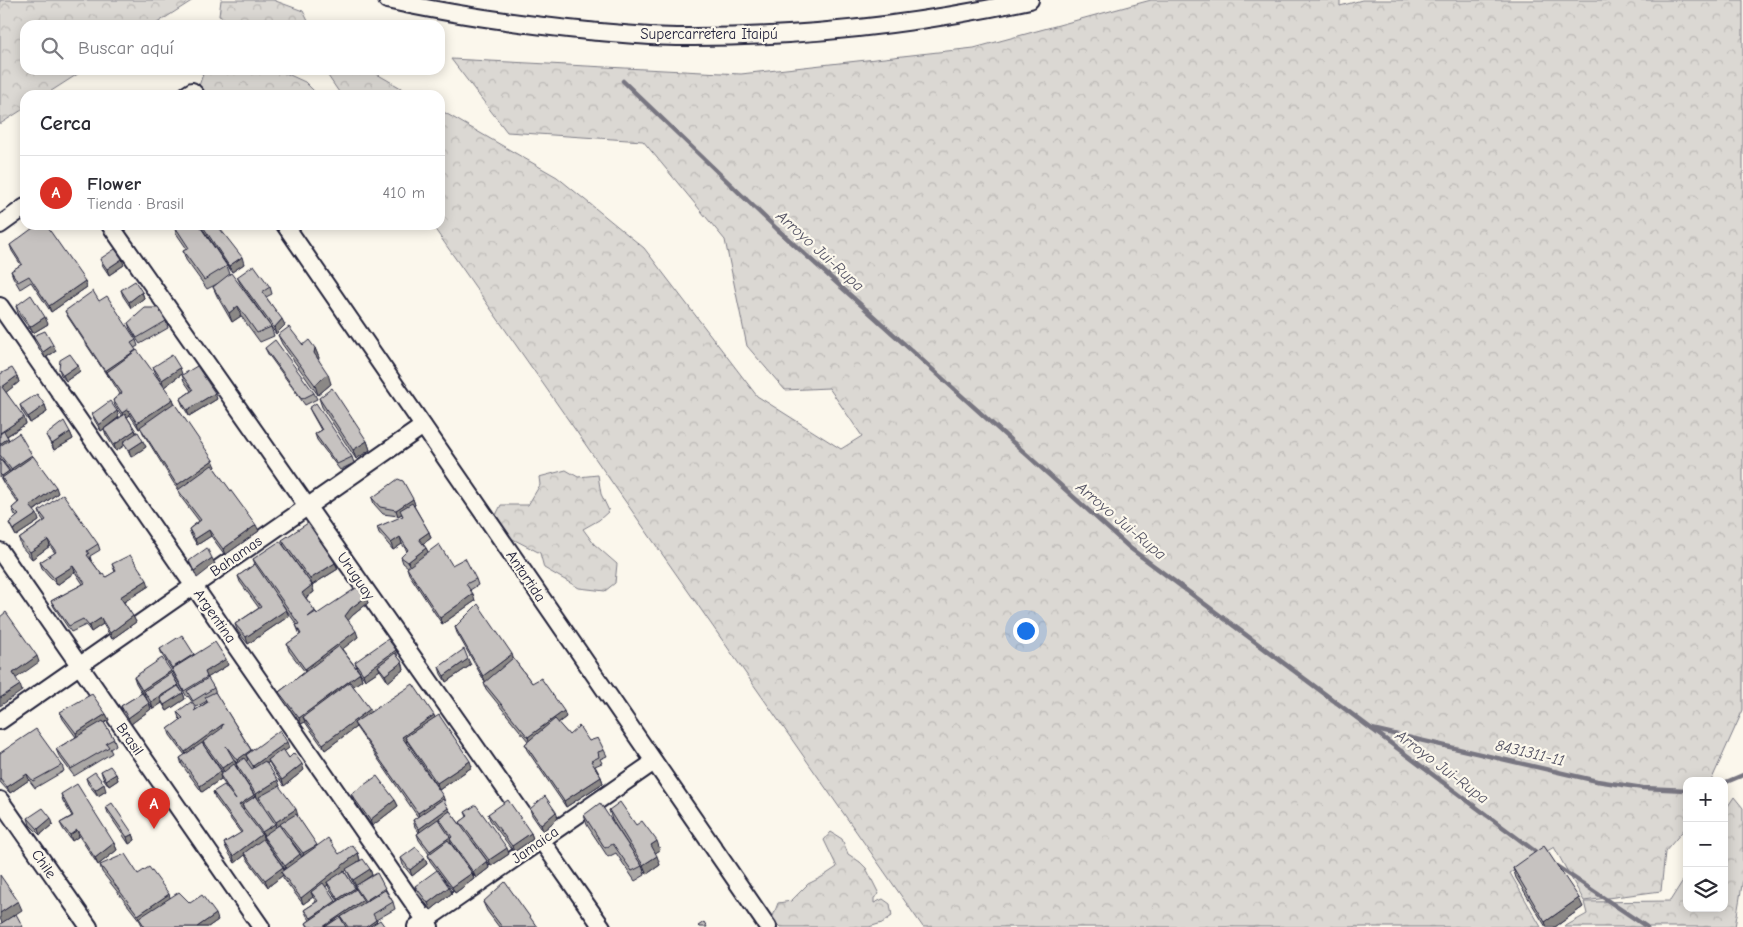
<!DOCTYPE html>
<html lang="es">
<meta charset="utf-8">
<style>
body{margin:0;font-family:"Comic Neue",sans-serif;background:#f2f2f3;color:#2b2b33}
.controls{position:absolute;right:15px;bottom:15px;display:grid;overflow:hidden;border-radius:10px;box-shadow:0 2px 12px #0003}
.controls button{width:45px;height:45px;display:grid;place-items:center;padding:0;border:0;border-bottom:1px solid #e1e1e2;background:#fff;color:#2b2b33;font:25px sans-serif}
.you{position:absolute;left:1025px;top:630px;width:18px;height:18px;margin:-12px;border:4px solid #fff;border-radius:50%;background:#1a73e8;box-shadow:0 0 0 8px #1a73e833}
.badge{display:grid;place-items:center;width:32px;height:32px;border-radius:50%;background:#d93025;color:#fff;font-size:16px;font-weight:700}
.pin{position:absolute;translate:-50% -41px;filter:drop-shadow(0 1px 2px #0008)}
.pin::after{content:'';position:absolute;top:26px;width:18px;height:15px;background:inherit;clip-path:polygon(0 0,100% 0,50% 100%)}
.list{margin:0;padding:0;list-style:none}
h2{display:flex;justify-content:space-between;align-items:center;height:65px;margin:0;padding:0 20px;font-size:21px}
h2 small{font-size:16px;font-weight:400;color:#7c7c81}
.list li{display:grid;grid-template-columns:32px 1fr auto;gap:15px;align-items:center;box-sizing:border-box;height:75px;padding:0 20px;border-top:1px solid #e1e1e2}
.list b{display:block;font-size:19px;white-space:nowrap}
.list p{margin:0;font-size:16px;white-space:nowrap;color:#7c7c81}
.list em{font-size:16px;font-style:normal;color:#7c7c81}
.icon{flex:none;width:28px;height:28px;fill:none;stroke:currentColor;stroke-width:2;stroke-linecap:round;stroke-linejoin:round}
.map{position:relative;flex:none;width:1743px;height:927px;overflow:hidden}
.search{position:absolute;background:#fff;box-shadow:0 2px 12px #0003;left:20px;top:20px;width:425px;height:55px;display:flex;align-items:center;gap:12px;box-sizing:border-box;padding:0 18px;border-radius:15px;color:#7c7c81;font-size:19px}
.panel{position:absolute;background:#fff;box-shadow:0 2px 12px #0003;left:20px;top:90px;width:425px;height:140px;border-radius:15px}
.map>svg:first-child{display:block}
.forest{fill:url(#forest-crowns);stroke:#7e7d87}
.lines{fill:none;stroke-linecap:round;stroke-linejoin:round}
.stream{stroke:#787681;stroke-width:4.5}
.minor-casing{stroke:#22223b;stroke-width:20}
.minor{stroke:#fbf7ec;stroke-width:16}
.wall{fill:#aaa7a5;stroke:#22223b;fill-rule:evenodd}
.shaded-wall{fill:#8b8886;stroke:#22223b}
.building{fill:#c6c2c0;stroke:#22223b}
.labels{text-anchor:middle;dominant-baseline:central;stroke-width:4.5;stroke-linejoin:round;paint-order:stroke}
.street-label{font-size:15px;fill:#22223b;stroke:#fbf7ec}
.water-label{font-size:16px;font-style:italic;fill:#545364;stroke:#fbf7ec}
</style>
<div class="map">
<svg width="1743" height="927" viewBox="0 0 1743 927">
<defs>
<pattern id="forest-crowns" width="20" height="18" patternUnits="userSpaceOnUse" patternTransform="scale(1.25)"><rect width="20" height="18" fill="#dbd8d3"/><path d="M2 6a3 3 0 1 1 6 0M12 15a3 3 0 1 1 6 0" fill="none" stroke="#bcb9b6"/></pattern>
</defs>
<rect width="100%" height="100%" fill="#fbf7ec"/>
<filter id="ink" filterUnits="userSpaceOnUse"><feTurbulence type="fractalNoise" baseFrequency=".02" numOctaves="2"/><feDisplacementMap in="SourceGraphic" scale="10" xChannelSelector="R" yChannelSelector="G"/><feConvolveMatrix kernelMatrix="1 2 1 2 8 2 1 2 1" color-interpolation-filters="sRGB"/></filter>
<g filter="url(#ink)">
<g class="forest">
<polygon points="0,0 193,0 154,25 25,25 25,70 84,70 45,95 25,95 25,108 0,124"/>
<polygon points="221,0 273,0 303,11 310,25 239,25 219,16"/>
<polygon points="1151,0 1340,0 1340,6 1362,0 1743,0 1743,710 1711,781 1687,781 1687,826 1665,852 1661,891 1584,901 1554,847 1510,873 1541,927 923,927 432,225 440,225 440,110 557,177 644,248 757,396 841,449 862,436 829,388 785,390 747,346 725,240 643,141 507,132 451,59 741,74 974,48"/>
<polygon points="196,70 279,70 305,82 318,95 203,95 198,89 203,74"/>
<polygon points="324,70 370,70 413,95 341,95"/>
<polygon points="566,470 578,477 598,475 601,494 609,511 599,520 583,529 594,544 617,564 615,583 605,591 579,588 544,568 540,553 503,534 492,523 501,505 528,505 540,485 539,477"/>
<polygon points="1734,797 1743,808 1743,879 1735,927 1564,927 1587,914 1584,902 1670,901 1687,874 1687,908 1724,908 1724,812"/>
<polygon points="831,832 842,839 848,854 860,862 866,868 879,894 874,898 874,903 883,899 890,904 892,916 882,923 869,927 780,927 772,919 778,903 791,901 808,884 822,877 837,867 824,840"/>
</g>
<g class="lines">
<g class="stream">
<polyline points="623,81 777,229 1130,548 1540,855"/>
<polyline points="1372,729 1597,781 1643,788 1687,790"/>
<polyline points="1724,783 1743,775"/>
<polyline points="1555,865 1647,927"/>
</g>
<defs>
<g id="minor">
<path d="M387,0C453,15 521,24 588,31C623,34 658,38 693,37C806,37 920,24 1030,0"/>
<polyline points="186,95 192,91 196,95"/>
<polyline points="0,225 25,207"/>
<polyline points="110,225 602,927"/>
<polyline points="285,225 768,927"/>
<polyline points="0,306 430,927"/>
<polyline points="0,551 261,927"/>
<polyline points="0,721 423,426"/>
<polyline points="0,800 89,927"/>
<polyline points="416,927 654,762"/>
</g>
</defs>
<use href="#minor" class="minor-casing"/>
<use href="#minor" class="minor"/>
</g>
<g class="wall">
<polygon points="174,225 199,225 227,266 230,274 271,327 274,336 260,342 241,316 232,322 217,296 213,287 219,283 207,289 186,260 183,251 187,249 176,233"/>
<polygon points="200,225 217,225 244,264 232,272"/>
<polygon points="10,245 85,281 87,287 51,312 31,282 20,289 13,277 11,271 21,265 12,251"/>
<polygon points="100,259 124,265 109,275 103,266"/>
<polygon points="237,277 270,287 272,294 266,297 285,325 276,334 240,283"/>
<polygon points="121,290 142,292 144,298 131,308 123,296"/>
<polygon points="99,301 136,340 138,346 134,348 136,351 173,399 175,405 216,467 214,468 259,531 225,555 211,536 197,545 191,535 189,529 199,521 180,496 178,490 143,433 141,428 139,429 130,415 127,417 146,447 131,457 125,445 116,451 106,435 104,429 101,431 95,421 92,414 117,411 119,417 107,427 122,416 115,406 113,400 120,394 109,376 108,377 68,317 65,311"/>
<polygon points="16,306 48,324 33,333 18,313"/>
<polygon points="166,321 168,328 140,344 130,329 128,323"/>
<polygon points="278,335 315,348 319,358 318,359 331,384 318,395 282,344"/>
<polygon points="33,336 56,351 45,358 35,342"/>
<polygon points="265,348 314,393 317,399 305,405 268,354"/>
<polygon points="153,367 182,374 164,387 156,374"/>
<polygon points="59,369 80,371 66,381 61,375"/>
<polygon points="0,374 17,376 19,382 6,392 26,424 7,436 9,440 32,455 58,493 34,511 39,521 16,536 12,529 9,523 17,517 15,515 12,508 18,503 4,484 0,477 0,459 10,473 11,472 0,458"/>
<polygon points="182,375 217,399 189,416 183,406 180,399 191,391 184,381"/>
<polygon points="319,398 367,441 370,450 356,459 322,407"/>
<polygon points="20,405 45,405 47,412 30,423 22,411"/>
<polygon points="309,408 352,457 354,463 340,470 317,440 315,434 321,430 312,414"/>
<polygon points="70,432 73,439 54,450 49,441 46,435"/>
<polygon points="372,498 413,499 415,505 414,506 429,532 431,538 423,544 426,548 428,552 452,565 476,579 478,585 470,590 473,594 475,601 442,624 409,574 407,568 408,567 403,563 401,557 407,551 402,544 393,550 379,533 377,527 403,517 402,514 398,516 383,514 374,504"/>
<polygon points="39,511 98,544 100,550 90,556 91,560 102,575 106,577 115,572 112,564 149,586 124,602 136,622 112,639 103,624 91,632 86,625 71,632 54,607 51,601 83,584 75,572 57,585 42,568 40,562 55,553 50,546 32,559 21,546 19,539 44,521 41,517"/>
<polygon points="282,540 335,563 338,569 312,585 284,546"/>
<polygon points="253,559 312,585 314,592 306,598 317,614 366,597 368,603 353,615 348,620 358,637 342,649 360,673 362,680 353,686 371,712 435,717 472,767 439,790 407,741 406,742 448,808 450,811 462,827 460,822 467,817 465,812 509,854 491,866 474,843 489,868 476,878 451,843 451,844 472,873 474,879 455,893 430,861 428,855 429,854 419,840 417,834 419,832 415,827 413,820 418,817 356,727 325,750 305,722 301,724 282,698 279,692 305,672 289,651 287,644 300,635 296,625 297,625 276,595 286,610 289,616 248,644 237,630 235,624 259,608 240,582 238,576 255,564"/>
<polygon points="455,627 513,658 532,683 566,717 558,723 569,735 589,741 604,750 607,756 600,759 602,763 595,766 601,777 603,783 566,807 527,750 525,744 528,741 486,689 484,683 485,682 457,633"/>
<path d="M160,649L194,654V655L228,665L207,678L214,688L216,694L252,751L289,748L284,751L289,758L304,770L284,786L271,766L269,762L267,764L280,786L279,787L298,816H297L317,846L339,854L358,853L360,860L356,863L370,869L372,875L363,881L385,888L393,902L395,909L376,920V922L385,927H308L306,923L310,920L307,916L304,910L316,902L313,897L303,904L283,878V875L268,887L247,859L245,855L235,863L227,850L224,843L241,833L215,798L213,792L228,789L221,779L202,792L182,765L180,758L185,755L170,735L168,729L181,720L179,718L177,712L196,709V710L207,702V701L196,707L188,696L187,697L174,675L172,670L162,655ZM204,746L223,772L222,773ZM235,761L237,763L236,764L238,770L256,797H255L236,767L237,766ZM262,835L266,842L285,869L284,870L264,841ZM289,838L303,856L302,857ZM347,870L349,875L355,886L356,890L345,872ZM328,885L329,888L338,901L336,902L325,887Z"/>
<polygon points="398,657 402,662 404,669 388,682 380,670 365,680 357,668 355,662"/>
<polygon points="471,665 446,682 441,674 439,667"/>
<polygon points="172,674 183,693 185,699 167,711 162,703 153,709 145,696 145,697 151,709 131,724 123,713 121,706 142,693 136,683 134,677"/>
<polygon points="60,712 106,714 109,720 104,723 114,739 116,745 110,749 112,753 74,776 59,756 56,749 76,737 63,719"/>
<polygon points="0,753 62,765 64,771 35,788 29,780 10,793 0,782"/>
<polygon points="101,771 116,774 118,780 109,786 103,778"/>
<polygon points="86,778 106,791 98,796 88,784"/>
<polygon points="61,794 114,843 117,850 98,865 79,836 72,841 63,829 60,823 72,816 63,801"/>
<polygon points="351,794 395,800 398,806 372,826 354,800"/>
<polygon points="106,807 133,834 135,840 129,844 108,813"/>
<polygon points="530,809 558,818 543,831 532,815"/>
<polygon points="609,810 660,850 655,853 660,865 647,874 642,866 645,875 635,881 616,853 608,857 587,825 584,815 641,865 612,820"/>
<polygon points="488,814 531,833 533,839 514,852 490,820"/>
<polygon points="28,818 53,824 40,835 30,825"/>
<polygon points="401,858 425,858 427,864 412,876 403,865"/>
<polygon points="100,865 138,874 170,898 190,903 218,920 208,927 143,927 140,921 102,872"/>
<polygon points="1513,868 1583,907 1555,927 1546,927 1516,878"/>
<polygon points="415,886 452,893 431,910 417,893"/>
<polygon points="483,902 537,927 499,927 487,911"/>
</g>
<g class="shaded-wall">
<polygon points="242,257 244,264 232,272 229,266"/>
<polygon points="122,259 124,265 109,275 107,269"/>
<polygon points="85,281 87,287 51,312 49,306"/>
<polygon points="142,292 144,298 131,308 129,302"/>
<polygon points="238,306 241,316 232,322 229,313"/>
<polygon points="45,317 48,324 33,333 30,327"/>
<polygon points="282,319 285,325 276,334 274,328"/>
<polygon points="53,345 56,351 45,358 43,352"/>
<polygon points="315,348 319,358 318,362 314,353"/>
<polygon points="136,350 138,356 107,372 109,376 108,377 105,371"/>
<polygon points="78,365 80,371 66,381 63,375"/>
<polygon points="180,368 182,374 164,387 162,380"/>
<polygon points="328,374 331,384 318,395 315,385"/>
<polygon points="17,376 19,382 4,394 2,387"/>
<polygon points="215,393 217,399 189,416 187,410"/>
<polygon points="173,399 175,405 139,429 137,423"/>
<polygon points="45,405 47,412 30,423 28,417"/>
<polygon points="128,409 130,415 124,419 122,413"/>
<polygon points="117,411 119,417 101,431 99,425"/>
<polygon points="24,417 26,424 0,440 0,433"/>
<polygon points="135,430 137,436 123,442 125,445 116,451 114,445"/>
<polygon points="70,432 73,439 54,450 52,444"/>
<polygon points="8,438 10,444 0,453 0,444"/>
<polygon points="143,441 146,447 131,457 129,450"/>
<polygon points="367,441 370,450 356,459 353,450"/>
<polygon points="32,455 35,461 13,476 11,469"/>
<polygon points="213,460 216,467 180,492 177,485"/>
<polygon points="9,471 11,477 3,480 2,476"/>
<polygon points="56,487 58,493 32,512 30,506"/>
<polygon points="413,499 415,505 398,516 396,510"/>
<polygon points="37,514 39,521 16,536 13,530"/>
<polygon points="256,525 259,531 225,555 223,549"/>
<polygon points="209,530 211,536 197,545 195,539"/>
<polygon points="429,532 431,538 421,545 419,539"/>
<polygon points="400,537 402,544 393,550 391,543"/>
<polygon points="48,540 50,546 32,559 30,552"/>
<polygon points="426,548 429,554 410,568 408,562"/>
<polygon points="212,558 215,564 197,578 194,571"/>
<polygon points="335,563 338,569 312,585 310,579"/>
<polygon points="73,566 75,572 57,585 54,578"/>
<polygon points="147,580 149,586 122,603 120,597"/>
<polygon points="312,585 314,592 304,599 302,593"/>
<polygon points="473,594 475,601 442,624 440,618"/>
<polygon points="366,597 368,603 353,615 347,622 345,616 351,608"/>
<polygon points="286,610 289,616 248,644 246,637"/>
<polygon points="133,616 136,622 112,639 110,633"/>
<polygon points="101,618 103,624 91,632 89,626"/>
<polygon points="356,631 358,637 308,676 305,669"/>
<polygon points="396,650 398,657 381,669 378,666 380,670 365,680 363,674"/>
<polygon points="194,654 196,660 175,674 172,668"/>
<polygon points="512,654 514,661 486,683 483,676"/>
<polygon points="37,656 39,662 15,679 13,673"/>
<polygon points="226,659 228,665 207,678 205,672"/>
<polygon points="468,659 471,665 446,682 444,676"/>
<polygon points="402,662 404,669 388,682 385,675"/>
<polygon points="171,671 173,677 144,691 145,696 144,697 142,690"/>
<polygon points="360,673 362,680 306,721 303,717 305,722 301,724 299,718"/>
<polygon points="20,685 22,691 0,706 0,698"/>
<polygon points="178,685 180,691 160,698 162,703 153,709 151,702"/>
<polygon points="183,693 185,699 167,711 164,705"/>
<polygon points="149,703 151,709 131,724 128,718"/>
<polygon points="370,709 372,715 354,723 356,727 325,750 323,744"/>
<polygon points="564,711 566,717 530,744 528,737"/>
<polygon points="106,714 109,720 78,740 76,733"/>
<polygon points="434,715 436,721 405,737 407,741 404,743 402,737"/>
<polygon points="223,724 225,731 203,742 204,746 187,758 185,752"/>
<polygon points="287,742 289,748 270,762 268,760 269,762 255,772 253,766"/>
<polygon points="251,750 254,756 246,755 248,760 239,766 237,760"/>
<polygon points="234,760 237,766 225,774 222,768"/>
<polygon points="470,761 472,767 439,790 437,783"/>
<polygon points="302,764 304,770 284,786 282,780"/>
<polygon points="221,771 224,777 220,775 221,779 202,792 200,786"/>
<polygon points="27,774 29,780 10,793 7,787"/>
<polygon points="116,774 118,780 109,786 106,780"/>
<polygon points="601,777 603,783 566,807 564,801"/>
<polygon points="278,780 280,786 258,800 256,794"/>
<polygon points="104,784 106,791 98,796 95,790"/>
<polygon points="254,795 256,801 242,805 244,809 241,811 239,805"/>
<polygon points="443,796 445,802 420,820 418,813"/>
<polygon points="395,800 398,806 372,826 370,820"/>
<polygon points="448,808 451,814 439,818 440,822 421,835 419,829"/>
<polygon points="296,809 298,816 282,826 280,824 282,827 279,829 276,822"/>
<polygon points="556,812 558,818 543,831 541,825"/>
<polygon points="51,818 53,824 40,835 38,829"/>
<polygon points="275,824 277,830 264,837 262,832"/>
<polygon points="77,830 79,836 72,841 70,835"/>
<polygon points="531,833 533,839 514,852 512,846"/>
<polygon points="133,834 135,840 129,844 127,837"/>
<polygon points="262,834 264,841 244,853 245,855 235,863 233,856"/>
<polygon points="450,837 451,843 432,857 430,851"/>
<polygon points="657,841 660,850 654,854 651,845"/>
<polygon points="114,843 117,850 98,865 95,858"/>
<polygon points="317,845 319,851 305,860 303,853"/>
<polygon points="507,848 509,854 491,866 489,860"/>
<polygon points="358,853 360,860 328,885 327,882 328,885 314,896 311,892 313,897 303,904 301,898"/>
<polygon points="300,854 303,860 287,872 285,866"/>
<polygon points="657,856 660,865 647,874 643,865"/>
<polygon points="425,858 427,864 412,876 410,870"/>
<polygon points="487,861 489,868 476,878 473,872"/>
<polygon points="283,867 285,873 281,872 283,875 268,887 265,880"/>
<polygon points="370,869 372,875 356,886 353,880"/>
<polygon points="472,873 474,879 455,893 452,887"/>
<polygon points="449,887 452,893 431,910 428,903"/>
<polygon points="355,888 357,894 341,906 338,899"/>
<polygon points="385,888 387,894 367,907 365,901"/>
<polygon points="169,894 171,900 139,919 138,915"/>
<polygon points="1579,898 1583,907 1555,927 1547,927 1545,922"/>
<polygon points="363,900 366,906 341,917 343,921 334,927 323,927"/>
<polygon points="18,901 22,910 2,923 0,918 0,913"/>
<polygon points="336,901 338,907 314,925 311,918"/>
<polygon points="216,914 218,920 208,927 197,927"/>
<polygon points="376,920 378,926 377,927 366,927"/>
</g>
<g class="building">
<polygon points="37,225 46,225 85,281 49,306 29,276 18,282 11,271 22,264 10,245"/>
<polygon points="174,225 199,225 227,266 204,280 183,251 189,248"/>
<polygon points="202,225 217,225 242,257 229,266"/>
<polygon points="115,249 122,259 107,269 100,259"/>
<polygon points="254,265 270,287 262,292 282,319 274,328 237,277"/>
<polygon points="231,273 271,327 257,333 238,306 229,313 213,287"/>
<polygon points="135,281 142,292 129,302 121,290"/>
<polygon points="93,291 99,301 107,296 136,340 131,343 136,350 105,371 65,311"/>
<polygon points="31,295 45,317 30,327 16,306"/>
<polygon points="145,308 158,308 166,321 137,338 128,323"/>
<polygon points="289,327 303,345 309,340 315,348 314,353 328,374 315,385 278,335"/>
<polygon points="45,331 53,345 43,352 33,336"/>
<polygon points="275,340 314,393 302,399 265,348"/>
<polygon points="137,350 173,399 137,423 128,409 122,413 113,400 122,393 107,372"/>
<polygon points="70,354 78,365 63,375 59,369 60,360"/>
<polygon points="172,355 180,368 162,380 153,367"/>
<polygon points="197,366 215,393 187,410 180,399 193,390 182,375"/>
<polygon points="12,368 17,376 2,387 24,417 0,433 0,374"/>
<polygon points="332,388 367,441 353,450 319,398"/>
<polygon points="37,394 45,405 28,417 20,405"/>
<polygon points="110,401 117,411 99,425 92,414"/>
<polygon points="174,403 213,460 177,485 140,427"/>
<polygon points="316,403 352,457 337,464 315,434 322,430 309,408"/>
<polygon points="125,414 135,430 114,445 104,429"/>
<polygon points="64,421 70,432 52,444 46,435"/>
<polygon points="4,431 8,438 0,444 0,434"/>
<polygon points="138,432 143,441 129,450 123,442"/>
<polygon points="19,433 32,455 11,469 0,455 0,446"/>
<polygon points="33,456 56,487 30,506 37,514 13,530 9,523 19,515 12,508 19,502 2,478"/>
<polygon points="0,459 9,471 2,476 0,474"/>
<polygon points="212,465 256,525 223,549 209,530 195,539 189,529 201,520 178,490"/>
<polygon points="398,479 403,481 413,499 396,510 380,507 372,498"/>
<polygon points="63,494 98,544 87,551 89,554 87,555 102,575 104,574 106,577 116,571 112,564 130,555 147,580 120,597 133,616 110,633 101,618 89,626 83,619 69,626 51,601 85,583 73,566 54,578 43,566 40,562 56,552 48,540 30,552 19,539 46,520 39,511"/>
<polygon points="412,503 429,532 419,539 426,548 408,562 401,557 408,550 400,537 391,543 377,527 403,516 400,510"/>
<polygon points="308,523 335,563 310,579 282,540"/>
<polygon points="280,541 312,585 302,593 315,611 308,617 316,612 317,614 359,586 366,597 351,608 345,616 356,631 305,669 287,644 301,634 296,625 299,624 253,559"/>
<polygon points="439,544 452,565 465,558 476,579 466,584 473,594 440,618 407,568"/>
<polygon points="207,548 212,558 194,571 189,561"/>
<polygon points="255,564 286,610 246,637 235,624 261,607 238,576"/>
<polygon points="478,604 512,654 483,676 455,627"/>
<polygon points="6,612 37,656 13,673 20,685 0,698 0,617"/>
<polygon points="182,635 194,654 172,668 160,649"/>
<polygon points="388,639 396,650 363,674 355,662"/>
<polygon points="215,642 226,659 205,672 207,677 184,691 172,669"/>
<polygon points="339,646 360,673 299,718 279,692"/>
<polygon points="464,649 468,659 444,676 439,667"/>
<polygon points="395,653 402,662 385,675 378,666"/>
<polygon points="162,658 171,671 142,690 134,677"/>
<polygon points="513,658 532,683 541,678 564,711 528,737 484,683"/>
<polygon points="171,673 178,685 151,702 144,691"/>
<polygon points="208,678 214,688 193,701 187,691"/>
<polygon points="350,682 370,709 323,744 303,717"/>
<polygon points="413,684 434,715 402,737 443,796 418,813 354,723"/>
<polygon points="178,686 183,693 164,705 160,698"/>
<polygon points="215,692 251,750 237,760 226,746 234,760 222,768 203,742 221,729 223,724 185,752 168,729 183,718 177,712 191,702 196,709 194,711 208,702 205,697"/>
<polygon points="142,693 149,703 128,718 121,706"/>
<polygon points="92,694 106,714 76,733 60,712"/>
<polygon points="439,715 470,761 437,783 405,737"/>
<polygon points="555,719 569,735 579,726 589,741 598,738 604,750 598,752 599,757 591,761 601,777 564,801 525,744"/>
<polygon points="103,721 114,739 106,743 109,747 71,769 56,749"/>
<polygon points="36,729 62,765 33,781 27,774 7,787 0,778 0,753"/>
<polygon points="280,730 287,742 253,766 246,755"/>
<polygon points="202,743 221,771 200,786 180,758"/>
<polygon points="283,749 289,758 294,753 302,764 282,780 268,760"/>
<polygon points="244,758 252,769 265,761 278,780 256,794 236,764"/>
<polygon points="234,764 254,795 239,805 262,834 233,856 224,843 242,832 213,792 224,785 236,800 220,775"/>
<polygon points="110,766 116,774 106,780 101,771"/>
<polygon points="95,772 104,784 95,790 86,778"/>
<polygon points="377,776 395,800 370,820 351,794"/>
<polygon points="77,784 114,843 95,858 77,830 70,835 60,823 73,816 61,794"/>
<polygon points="279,786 296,809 276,822 259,797"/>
<polygon points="256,796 275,824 262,832 242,805"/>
<polygon points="545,796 556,812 541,825 530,809"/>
<polygon points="443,799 448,808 419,829 413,820"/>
<polygon points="508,800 531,833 512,846 488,814"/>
<polygon points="620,802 636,825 642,821 657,841 651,845 657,856 643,865 609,810"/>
<polygon points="112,803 133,834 127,837 106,807"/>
<polygon points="600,803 642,866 632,871 613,844 605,848 584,815"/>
<polygon points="476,805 507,848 489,860 460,822 468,816 465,812"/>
<polygon points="43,808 51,818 38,829 28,818"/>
<polygon points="450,811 487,861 473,872 450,839 452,837 439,818"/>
<polygon points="296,814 317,845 303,853 280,824"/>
<polygon points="438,819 450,837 430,851 417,834"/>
<polygon points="279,825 300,854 285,866 263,836"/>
<polygon points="328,838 339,854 352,845 358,853 301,898 281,872"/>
<polygon points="263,839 283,867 265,880 244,853"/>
<polygon points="448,840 472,873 452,887 428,855"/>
<polygon points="1544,846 1579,898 1545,922 1513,868"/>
<polygon points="416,847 425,858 410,870 401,858"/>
<polygon points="125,854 138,874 149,867 169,894 138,915 100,865"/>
<polygon points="363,859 370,869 353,880 346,869"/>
<polygon points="437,870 449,887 428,903 415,886"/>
<polygon points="344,871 355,888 338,899 327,882"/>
<polygon points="377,873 385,888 365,901 355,886"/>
<polygon points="0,875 18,901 0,913"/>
<polygon points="505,882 537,927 502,927 483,902"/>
<polygon points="323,883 336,901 311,918 304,910 318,901 311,892"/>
<polygon points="356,889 363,900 323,927 309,927 306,923"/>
<polygon points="385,890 393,902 373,914 376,920 366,927 348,927 341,917"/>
<polygon points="179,892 190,903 202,895 216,914 197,927 145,927 139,918"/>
<polygon points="16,914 23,927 0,927 0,924"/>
<polygon points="340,917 346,927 325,927"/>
<polygon points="380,920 385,927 369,927"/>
<polygon points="704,922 707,927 699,927 698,926"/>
</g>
</g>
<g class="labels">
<g class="street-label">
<text x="709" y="34">Supercarretera Itaipú</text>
<text transform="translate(236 556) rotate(-35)">Bahamas</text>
<text transform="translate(356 576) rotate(55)">Uruguay</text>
<text transform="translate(526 576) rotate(56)">Antartida</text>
<text transform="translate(215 616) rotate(55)">Argentina</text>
<text transform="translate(130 739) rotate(55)">Brasil</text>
<text transform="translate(535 845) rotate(-35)">Jamaica</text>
<text transform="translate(44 864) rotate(55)">Chile</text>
</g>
<g class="water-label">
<text transform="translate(820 251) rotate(42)">Arroyo Jui-Rupa</text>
<text transform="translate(1121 521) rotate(40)">Arroyo Jui-Rupa</text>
<text transform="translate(1530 753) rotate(13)">8431311-11</text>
<text transform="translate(1442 767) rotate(37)">Arroyo Jui-Rupa</text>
</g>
</g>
</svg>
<div class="controls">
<button>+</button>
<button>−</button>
<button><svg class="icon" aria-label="layers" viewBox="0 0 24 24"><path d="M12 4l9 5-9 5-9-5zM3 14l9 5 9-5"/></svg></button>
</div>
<div class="you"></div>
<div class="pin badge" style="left:154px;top:829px">A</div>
<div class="search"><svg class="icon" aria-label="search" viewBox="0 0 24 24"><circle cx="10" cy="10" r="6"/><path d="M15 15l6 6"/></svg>Buscar aquí</div>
<section class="panel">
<h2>Cerca<small></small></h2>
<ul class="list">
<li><span class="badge">A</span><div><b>Flower</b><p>Tienda · Brasil</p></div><em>410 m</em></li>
</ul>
</section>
</div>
